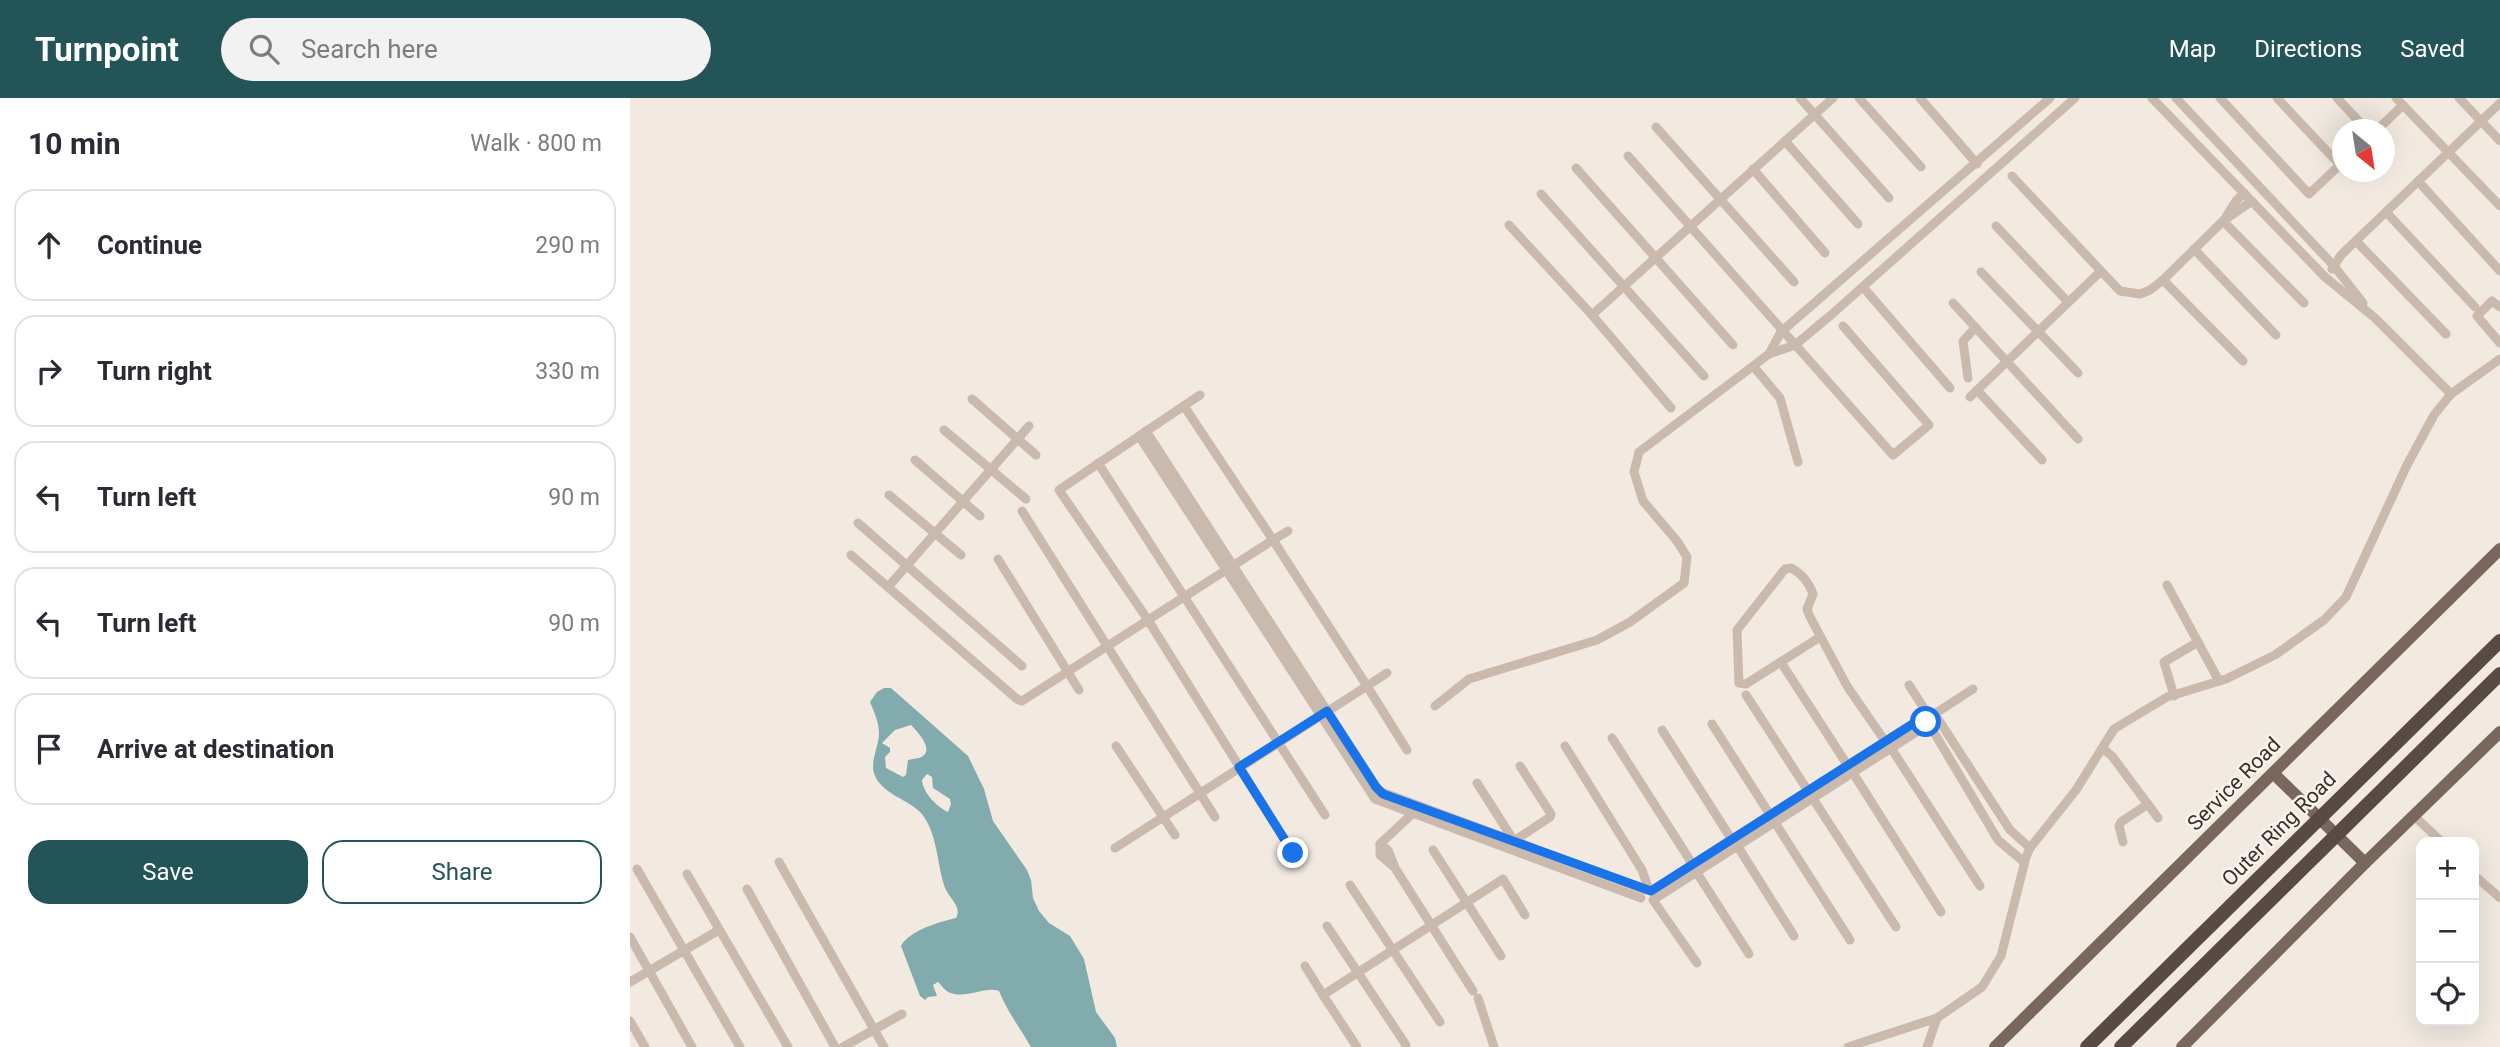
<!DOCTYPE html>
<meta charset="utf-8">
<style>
body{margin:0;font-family:Roboto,sans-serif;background:#f2f2f3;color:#2b2b33}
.controls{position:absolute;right:21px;bottom:21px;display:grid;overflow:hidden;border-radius:14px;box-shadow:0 7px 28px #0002}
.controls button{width:63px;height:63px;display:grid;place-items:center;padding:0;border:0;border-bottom:2px solid #e1e1e2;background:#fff;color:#2b2b33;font:35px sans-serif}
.compass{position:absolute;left:1702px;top:21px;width:63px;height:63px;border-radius:50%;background:#fff;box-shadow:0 7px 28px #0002;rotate:150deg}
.stop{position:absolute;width:21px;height:21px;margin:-16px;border:5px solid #1a73e8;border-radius:50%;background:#fff}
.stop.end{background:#1a73e8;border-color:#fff;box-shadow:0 2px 7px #0008}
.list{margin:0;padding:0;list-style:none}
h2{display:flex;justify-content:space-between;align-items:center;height:91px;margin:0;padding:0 28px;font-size:30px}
h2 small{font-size:23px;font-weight:400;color:#7c7c81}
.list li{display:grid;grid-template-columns:46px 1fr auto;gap:21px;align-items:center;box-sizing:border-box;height:112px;margin:0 14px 14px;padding:0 14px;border:2px solid #e1e1e2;border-radius:21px}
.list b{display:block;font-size:26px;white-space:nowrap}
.list em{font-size:23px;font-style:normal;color:#7c7c81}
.actions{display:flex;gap:14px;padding:21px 28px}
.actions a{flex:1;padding:16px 0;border:2px solid #235458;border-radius:21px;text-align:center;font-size:24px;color:#235458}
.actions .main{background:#235458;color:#fff}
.icon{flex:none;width:38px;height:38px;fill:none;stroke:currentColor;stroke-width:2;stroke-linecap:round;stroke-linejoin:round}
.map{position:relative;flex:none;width:1870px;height:949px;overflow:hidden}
header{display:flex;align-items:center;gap:42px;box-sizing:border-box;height:98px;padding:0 35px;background:#235458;color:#fff}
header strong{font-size:33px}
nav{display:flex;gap:38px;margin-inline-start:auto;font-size:24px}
.search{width:490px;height:63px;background:#f2f2f3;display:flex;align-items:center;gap:18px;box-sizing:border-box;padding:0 24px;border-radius:38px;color:#7c7c81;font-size:26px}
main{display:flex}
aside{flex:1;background:#fff}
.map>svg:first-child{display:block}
.water{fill:#82abad;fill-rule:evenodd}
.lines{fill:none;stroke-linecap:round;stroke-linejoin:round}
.minor{stroke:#cabaad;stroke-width:9}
.major{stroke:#79675e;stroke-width:12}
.highway{stroke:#594a43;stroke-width:14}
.route{stroke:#1a73e8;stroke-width:9}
.labels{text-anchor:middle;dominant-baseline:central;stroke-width:5;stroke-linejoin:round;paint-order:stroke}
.street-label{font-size:21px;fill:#39302b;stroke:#faf4ed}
</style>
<header>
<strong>Turnpoint</strong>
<div class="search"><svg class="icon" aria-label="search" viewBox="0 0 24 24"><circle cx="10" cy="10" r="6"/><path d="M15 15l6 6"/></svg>Search here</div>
<nav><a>Map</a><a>Directions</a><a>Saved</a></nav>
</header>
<main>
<aside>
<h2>10 min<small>Walk · 800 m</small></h2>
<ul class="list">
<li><svg class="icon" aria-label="ahead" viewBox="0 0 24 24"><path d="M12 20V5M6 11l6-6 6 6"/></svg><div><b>Continue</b></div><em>290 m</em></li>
<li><svg class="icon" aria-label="right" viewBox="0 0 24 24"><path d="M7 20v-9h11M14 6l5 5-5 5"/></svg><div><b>Turn right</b></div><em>330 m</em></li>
<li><svg class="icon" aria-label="left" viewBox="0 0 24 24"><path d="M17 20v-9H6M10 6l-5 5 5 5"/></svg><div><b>Turn left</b></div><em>90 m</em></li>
<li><svg class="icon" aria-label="left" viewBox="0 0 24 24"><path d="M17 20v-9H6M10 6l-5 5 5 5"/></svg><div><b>Turn left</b></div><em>90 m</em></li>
<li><svg class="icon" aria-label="arrive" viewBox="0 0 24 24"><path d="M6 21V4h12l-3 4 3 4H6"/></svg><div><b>Arrive at destination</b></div></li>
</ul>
<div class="actions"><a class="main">Save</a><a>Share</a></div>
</aside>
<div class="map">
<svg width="1870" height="949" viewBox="0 0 1870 949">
<rect width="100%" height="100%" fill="#f2eae1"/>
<path class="water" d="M254,590H261L338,658L354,691L363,723L397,772L401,782L403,800L409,813L419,825L440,838L454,861L466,914L485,940L487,949H401C390,930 377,913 369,893C355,888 337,901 321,895C316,894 312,888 308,884L303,887L307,898L298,899L295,902L290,898L271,848C280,832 309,824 326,820C333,808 317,799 314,787C307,764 307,734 291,715C278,701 254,697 245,678C239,664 249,649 249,635C249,624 244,614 240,604L247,594ZM281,627C287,633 307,654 289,660C285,661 281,661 278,662L276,677L273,679L256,670L255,659L260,654V650L252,645L265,632ZM297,676L302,679L303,690L320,701L321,706L318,714C307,709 293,695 292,682Z"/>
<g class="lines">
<g class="minor">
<polyline points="1170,0 1259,100"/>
<polyline points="1229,0 1291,69"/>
<polyline points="1290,0 1347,66"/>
<polyline points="1522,0 1695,179 1745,220 1821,296"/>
<polyline points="1546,0 1704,168 1733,205"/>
<polyline points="1590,0 1679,96 1713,64"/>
<polyline points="1647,0 1710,67"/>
<polyline points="1707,0 1737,32"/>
<polyline points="1766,0 1870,108"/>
<polyline points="1829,0 1870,43"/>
<polyline points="1026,29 1164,184"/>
<polyline points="1747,32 1773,7"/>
<polyline points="1155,43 1228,126"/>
<polyline points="998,58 1263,357 1299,327 1213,228"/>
<polyline points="946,70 1103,247"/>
<polyline points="1123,71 1195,155"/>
<polyline points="1382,78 1471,173"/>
<polyline points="1788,83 1870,173"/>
<polyline points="911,96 1074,278"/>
<polyline points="1756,114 1845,209"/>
<polyline points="1596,119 1606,103 1614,95"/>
<polyline points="1593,123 1674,205"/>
<polyline points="879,127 962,217 1041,310"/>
<polyline points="1366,128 1438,204"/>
<polyline points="1726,143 1816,236"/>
<polyline points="1564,151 1646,237"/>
<polyline points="1702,171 1711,157 1870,5"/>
<polyline points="1351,174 1448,275"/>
<polyline points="1533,182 1613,263"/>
<polyline points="1233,189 1320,290"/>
<polyline points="1323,205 1448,341"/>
<polyline points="1870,209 1862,203 1847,218 1870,245"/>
<polyline points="962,217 1203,0"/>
<polyline points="1139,256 1165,247 1201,217 1445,0"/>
<polyline points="1124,269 1150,300 1168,364"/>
<polyline points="1338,280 1333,243 1345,230"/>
<polyline points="1347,292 1412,362"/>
<polyline points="1340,299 1471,173 1490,193 1510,196 1520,192 1533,182 1593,123 1622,103"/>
<polyline points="342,301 406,357"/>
<polyline points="554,308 643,442 658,433"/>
<polyline points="314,332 396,401"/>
<polyline points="516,333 749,693 1016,792"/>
<polyline points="509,338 745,701 1011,800"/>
<polyline points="285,362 350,418"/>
<polyline points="468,365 695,717"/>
<polyline points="259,397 331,457"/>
<polyline points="392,413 585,719"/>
<polyline points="228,425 392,568"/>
<polyline points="221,457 387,601 392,603 518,522 663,755"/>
<polyline points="368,461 449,592"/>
<polyline points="1537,487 1589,583"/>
<polyline points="258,489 399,328"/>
<path d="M1190,539L1116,586L1109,585L1107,532L1155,471L1161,470C1171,475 1179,485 1183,496L1177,511L1179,517L1217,588L1255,643"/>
<polyline points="1154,569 1218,668"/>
<polyline points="757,575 737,588 777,652"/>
<polyline points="1279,587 1297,615"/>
<polyline points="1116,597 1266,829"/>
<polyline points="1544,598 1534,564 1568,544"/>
<polyline points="805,608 839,581 967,542 1000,524 1054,485 1057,459 1047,443 1013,403 1004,374 1009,354 1139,256 1151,234 1420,0"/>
<polyline points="1306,615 1343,591"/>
<polyline points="1308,621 1380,732 1400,750"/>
<polyline points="1082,626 1220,842"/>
<polyline points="1032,632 1102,742"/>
<polyline points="982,640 1063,767"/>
<polyline points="486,648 545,737"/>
<polyline points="935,648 1012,772 1019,792"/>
<polyline points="1261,650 1350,788"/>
<polyline points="1472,650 1482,658 1528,720"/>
<polyline points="1223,675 1311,814"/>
<polyline points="847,685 884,743 920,719 921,716 890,668"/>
<polyline points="782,716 750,746 758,752 765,770 843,893"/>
<polyline points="1783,717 1812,744"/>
<polyline points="1493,744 1489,728 1491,724 1518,706"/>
<polyline points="750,746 750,757 763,768"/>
<polyline points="1108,749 1164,838"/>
<polyline points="485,750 737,588 643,442 518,522 429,392 570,297"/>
<polyline points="803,752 871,858"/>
<polyline points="149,764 254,949"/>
<polyline points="7,771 110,949"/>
<polyline points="1067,775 1119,856"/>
<polyline points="57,776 158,949"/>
<polyline points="1844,777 1870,800"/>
<polyline points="720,787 810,924"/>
<polyline points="117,791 205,949"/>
<polyline points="1021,793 1295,618"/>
<polyline points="697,828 776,947"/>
<polyline points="0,839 62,949"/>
<polyline points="1067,865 1023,802 1299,626 1368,742 1394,764"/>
<polyline points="675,868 693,897"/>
<polyline points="0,884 89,832"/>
<polyline points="848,900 864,949"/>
<polyline points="0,923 15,949"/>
<polyline points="213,949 272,916"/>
<polyline points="727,949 693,897 873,781 895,817"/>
<polyline points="1218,949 1307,920 1352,889 1371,858 1396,759 1400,750 1446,692 1484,631 1537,599 1596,581 1645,557 1694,522 1716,499 1777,367 1804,317 1821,296 1870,261"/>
<polyline points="1297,949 1307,920"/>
</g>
<g class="major">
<polyline points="1643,675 1735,765"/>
<polyline points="1365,949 1870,451"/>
<polyline points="1552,949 1735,765 1870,634"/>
</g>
<g class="highway">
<polyline points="1457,949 1870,543"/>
<polyline points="1491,949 1870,576"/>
</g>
</g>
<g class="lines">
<polyline class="route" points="663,755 609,669 697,613 746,689 753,696 1021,793 1295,618 1296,624"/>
</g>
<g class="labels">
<g class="street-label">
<text transform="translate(1604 686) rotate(-45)">Service Road</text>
<text transform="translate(1649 731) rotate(-45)">Outer Ring Road</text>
</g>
</g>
</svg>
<div class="controls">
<button>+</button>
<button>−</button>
<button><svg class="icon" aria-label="locate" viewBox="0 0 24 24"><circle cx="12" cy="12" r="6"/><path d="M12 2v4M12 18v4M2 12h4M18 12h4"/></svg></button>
</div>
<svg class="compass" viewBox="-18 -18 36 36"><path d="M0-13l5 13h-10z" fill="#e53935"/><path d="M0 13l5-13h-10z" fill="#7c7c81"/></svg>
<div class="stop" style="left:1296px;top:624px"></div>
<div class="stop end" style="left:663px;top:755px"></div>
</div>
</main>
